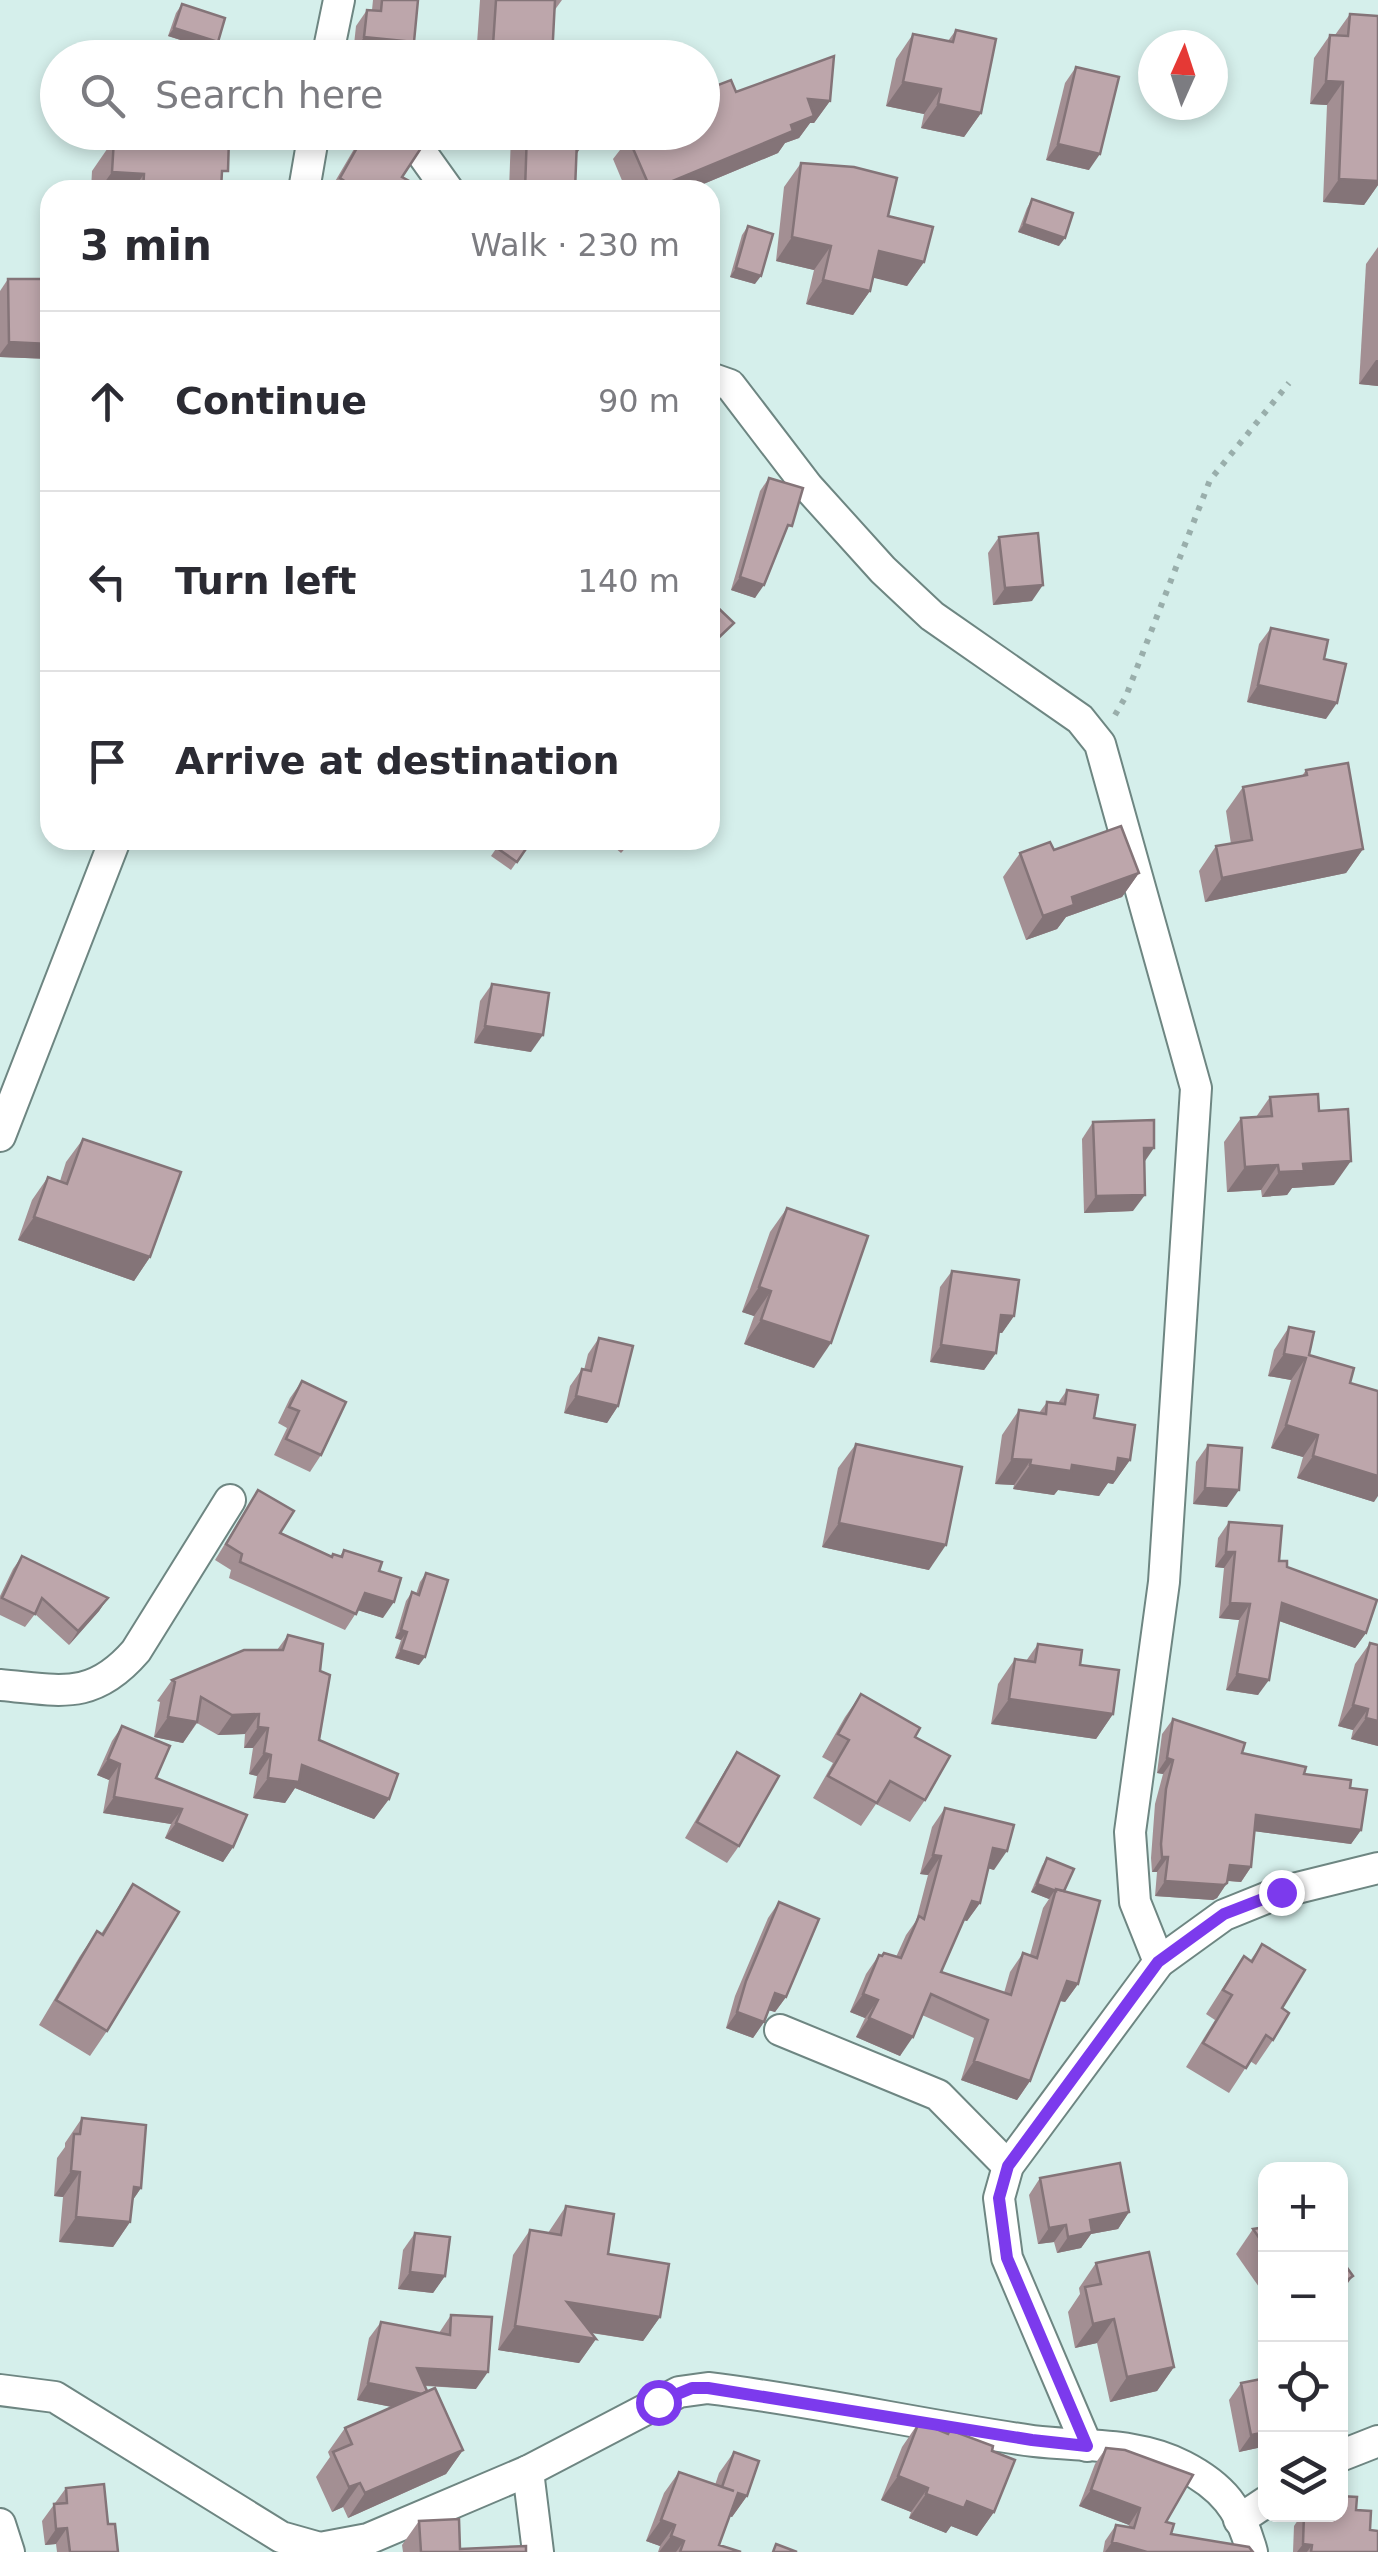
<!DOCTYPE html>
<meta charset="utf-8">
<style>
body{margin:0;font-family:"DejaVu Sans",sans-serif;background:#f7f7f7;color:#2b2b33}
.controls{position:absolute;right:30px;bottom:30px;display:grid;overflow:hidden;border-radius:20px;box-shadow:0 5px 15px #0003}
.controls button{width:90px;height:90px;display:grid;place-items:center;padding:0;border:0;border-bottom:2px solid #e1e1e2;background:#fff;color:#2b2b33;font:50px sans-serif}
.compass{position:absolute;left:1138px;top:30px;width:90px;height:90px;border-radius:50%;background:#fff;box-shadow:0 5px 15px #0003;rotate:3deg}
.stop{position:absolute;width:30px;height:30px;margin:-22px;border:8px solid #7c3aed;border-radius:50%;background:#fff}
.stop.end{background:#7c3aed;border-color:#fff;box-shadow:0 2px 10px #0008}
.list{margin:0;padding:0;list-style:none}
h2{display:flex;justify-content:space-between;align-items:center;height:130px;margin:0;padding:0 40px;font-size:42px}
h2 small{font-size:32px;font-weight:400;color:#7c7c81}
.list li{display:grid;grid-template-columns:65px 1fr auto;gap:30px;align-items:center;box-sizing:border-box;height:180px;padding:0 40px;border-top:2px solid #e1e1e2}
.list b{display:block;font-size:38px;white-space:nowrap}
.list em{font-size:32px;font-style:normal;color:#7c7c81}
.icon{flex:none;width:55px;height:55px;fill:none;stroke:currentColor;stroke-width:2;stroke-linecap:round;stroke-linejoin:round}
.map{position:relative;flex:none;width:1378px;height:2552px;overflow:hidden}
.search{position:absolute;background:#fff;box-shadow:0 5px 15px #0003;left:40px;top:40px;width:680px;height:110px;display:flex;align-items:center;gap:25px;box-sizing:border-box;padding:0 35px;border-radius:55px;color:#7c7c81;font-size:38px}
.panel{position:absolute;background:#fff;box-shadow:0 5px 15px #0003;left:40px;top:180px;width:680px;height:670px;border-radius:30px}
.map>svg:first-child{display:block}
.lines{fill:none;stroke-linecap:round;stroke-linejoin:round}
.minor-casing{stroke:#6e8682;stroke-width:34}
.path{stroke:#99aeab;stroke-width:6;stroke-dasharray:5 8;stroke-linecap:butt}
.minor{stroke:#fff;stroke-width:30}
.wall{fill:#a38f93}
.shaded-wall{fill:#847478}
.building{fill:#bda6ab;stroke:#847478;stroke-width:2.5}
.route{stroke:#7c3aed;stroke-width:12}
</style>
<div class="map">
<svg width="1378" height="2552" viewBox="0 0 1378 2552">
<rect width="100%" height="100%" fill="#d5efeb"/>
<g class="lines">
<defs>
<g id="minor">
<polyline points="327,58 339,0"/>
<polyline points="394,132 418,148 448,190"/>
<polyline points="304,190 314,132"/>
<polyline points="710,378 730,385 808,487 883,570 932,616 1080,719 1100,744 1196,1088 1164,1582 1130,1832 1135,1902 1159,1962"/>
<polyline points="0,1136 115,840"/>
<path d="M0,1685C59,1690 92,1702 136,1651L230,1500"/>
<polyline points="780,2030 938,2095 1008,2166"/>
<path d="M0,2390L55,2397L281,2537L320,2548L368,2539L528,2471L679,2392L708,2388C817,2401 925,2426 1033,2441C1083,2447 1138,2442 1183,2466C1222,2486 1241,2509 1252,2552"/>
<polyline points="1087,2446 1007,2258 999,2198 1008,2166 1159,1962 1224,1915 1281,1892 1378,1868"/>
<polyline points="1340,2456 1378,2441"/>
<polyline points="528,2471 538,2552"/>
<polyline points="1239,2520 1266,2502"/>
<polyline points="0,2524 9,2552"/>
</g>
</defs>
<use href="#minor" class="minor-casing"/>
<polyline class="path" points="1115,715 1126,696 1210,480 1289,383"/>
<use href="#minor" class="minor"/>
</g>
<g class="wall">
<polygon points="373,0 418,0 414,42 403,58 353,54 356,26 367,10 372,10"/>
<polygon points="480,0 562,0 554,11 552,58 476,58"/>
<polygon points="182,4 212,50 168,36 176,13"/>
<polygon points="1350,14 1378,16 1378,185 1364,205 1323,202 1327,105 1310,104 1314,58 1330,35 1335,35"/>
<polygon points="956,30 981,113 964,137 921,128 924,114 886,106 896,59 913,34 948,41"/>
<polygon points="1076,67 1089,170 1046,160 1065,83"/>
<polygon points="736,92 830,101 814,123 810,123 799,138 785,143 778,153 689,190 626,190 613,159 630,137 628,132 702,132"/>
<polygon points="129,132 204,132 204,137 222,180 221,190 91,190 92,171 114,139 124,140"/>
<polygon points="364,132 412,132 402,177 406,190 330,190"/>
<polygon points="489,132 587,132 576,155 575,190 509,190 511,135 489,134"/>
<polygon points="801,163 888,216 924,262 907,286 873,277 870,291 853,315 806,304 814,270 776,261 784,187"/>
<polygon points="1032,199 1059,246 1018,232 1027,208"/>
<polygon points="748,226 755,284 730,277 742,235"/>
<polygon points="1378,247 1378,386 1359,384 1366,264"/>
<polygon points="8,279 50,279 50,359 0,357 0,291"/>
<polygon points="769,478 783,539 755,598 731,590 760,491"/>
<polygon points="999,537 1032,601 993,605 988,553"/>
<polygon points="1271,628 1324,659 1326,719 1247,702 1259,644"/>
<polygon points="1306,770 1363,849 1346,873 1205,902 1199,871 1216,846 1231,844 1226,811 1243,787 1302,776"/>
<polygon points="502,840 532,840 511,870 491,856"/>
<polygon points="606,840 633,840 621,853"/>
<polygon points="1054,850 1139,873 1122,897 1066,917 1057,929 1026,940 1003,877 1020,853"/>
<polygon points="492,984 531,1052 474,1043 480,1001"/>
<polygon points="1270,1097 1319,1111 1334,1185 1292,1188 1287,1195 1262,1197 1261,1190 1227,1192 1224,1142 1241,1118 1256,1117"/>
<polygon points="1093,1122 1133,1211 1084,1213 1082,1139"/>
<polygon points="83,1139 150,1257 134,1281 18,1240 32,1200 48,1177 60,1181 66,1162"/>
<polygon points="787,1208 814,1368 744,1344 754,1316 742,1312 770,1232"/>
<polygon points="952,1271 1014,1316 1002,1333 999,1333 996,1353 984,1370 930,1362 940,1287"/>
<polygon points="1289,1327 1309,1355 1350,1383 1374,1502 1297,1478 1303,1457 1271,1448 1291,1380 1268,1376 1274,1350"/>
<polygon points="599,1338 618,1406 607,1423 564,1413 570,1386 582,1369 584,1370 588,1354"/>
<polygon points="302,1381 321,1455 310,1472 274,1455 287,1428 278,1423 290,1398"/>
<polygon points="1067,1390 1130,1460 1113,1484 1108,1483 1099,1496 1058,1490 1054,1495 1013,1489 1014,1485 995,1484 1002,1435 1019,1410 1039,1413 1047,1402 1058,1403"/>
<polygon points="856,1444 929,1570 822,1547 838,1468"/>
<polygon points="1208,1445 1227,1507 1193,1504 1196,1462"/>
<polygon points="258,1490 280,1533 331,1557 333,1554 340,1556 344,1550 379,1571 383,1618 358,1610 345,1630 229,1578 231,1570 215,1560"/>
<polygon points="1229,1522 1279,1561 1366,1633 1355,1648 1279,1621 1258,1695 1226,1690 1239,1620 1219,1618 1224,1568 1215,1567 1218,1538"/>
<polygon points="22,1556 108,1598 99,1611 69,1645 35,1614 25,1627 0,1615 0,1596 13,1569"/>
<polygon points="426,1573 419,1665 395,1658 401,1640 395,1638 406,1601 412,1592 416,1594 420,1582"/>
<polygon points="288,1635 320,1671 319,1740 389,1799 374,1819 295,1788 285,1803 253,1798 257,1776 249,1774 253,1748 244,1748 245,1734 218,1735 197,1723 183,1743 154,1737 160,1702 157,1701 172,1680 277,1650"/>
<polygon points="1370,1643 1378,1645 1378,1746 1351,1739 1353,1730 1338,1726 1355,1664"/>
<polygon points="1038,1644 1080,1665 1113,1714 1096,1739 991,1724 998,1684 1015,1659 1026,1661"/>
<polygon points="861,1694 915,1737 925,1800 910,1822 876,1804 861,1826 813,1798 833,1763 822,1757 845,1717"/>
<polygon points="1173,1719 1242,1753 1350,1788 1361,1830 1351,1844 1254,1831 1251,1867 1241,1882 1228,1881 1217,1898 1213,1900 1155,1896 1157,1872 1152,1872 1151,1858 1155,1804 1163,1774 1157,1773 1162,1734"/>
<polygon points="122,1726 156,1778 233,1847 223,1862 165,1838 171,1824 103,1813 109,1780 97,1775 112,1741"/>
<polygon points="737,1752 739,1846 727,1863 685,1838 726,1769"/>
<polygon points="945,1808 994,1870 988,1868 980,1903 967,1921 964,1920 941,1972 1004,1993 1010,1972 1023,1953 1030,1955 1043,1908 1049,1899 1031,1892 1042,1866 1047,1858 1064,1891 1078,1984 1065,2002 1059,2001 1030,2081 1017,2100 961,2080 974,2038 922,2015 900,2056 856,2037 865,2018 850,2012 866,1974 879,1955 881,1956 884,1953 896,1957 906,1935 916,1921 928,1875 920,1874 932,1827"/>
<polygon points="133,1884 107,2031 90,2056 39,2025 80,1956 97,1931 101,1934"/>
<polygon points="779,1902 786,1997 775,2012 769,2010 764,2022 753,2038 726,2028 735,1996 768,1918"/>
<polygon points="1262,1944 1282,2008 1273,2040 1256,2065 1250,2061 1229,2093 1186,2067 1215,2020 1206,2014 1227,1981 1244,1956 1250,1961"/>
<polygon points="82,2118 141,2188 132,2201 130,2222 113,2247 59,2242 63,2197 54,2196 57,2158 65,2147 65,2143"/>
<polygon points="1040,2178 1129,2212 1118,2229 1091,2234 1081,2248 1057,2253 1054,2242 1038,2244 1029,2195"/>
<polygon points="566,2206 660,2317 643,2341 591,2333 596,2339 579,2363 498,2350 513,2255 530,2230 548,2233"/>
<polygon points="1266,2227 1266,2297 1236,2254 1253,2229"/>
<polygon points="415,2233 445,2276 433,2293 398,2289 403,2250"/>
<polygon points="1096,2263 1174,2367 1157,2391 1110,2402 1097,2343 1075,2348 1068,2312 1080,2294 1079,2288"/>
<polygon points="451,2315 476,2389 425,2386 463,2450 446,2474 348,2518 343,2507 332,2512 316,2477 330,2457 328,2452 345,2428 392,2407 357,2400 369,2338 381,2322 439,2333"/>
<polygon points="1266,2378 1266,2443 1262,2447 1239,2452 1229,2400 1241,2383"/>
<polygon points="919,2422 947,2433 950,2430 992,2451 994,2512 977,2536 951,2526 946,2533 909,2518 911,2512 881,2500 902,2447"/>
<polygon points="1106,2448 1166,2522 1171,2534 1253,2552 1103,2552 1105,2541 1116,2525 1128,2527 1129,2525 1079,2506 1095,2464"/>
<polygon points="734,2452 747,2496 732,2517 729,2516 719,2545 741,2552 658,2552 660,2546 646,2541 664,2493 679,2472 715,2485 719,2473"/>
<polygon points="66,2488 108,2524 118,2552 57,2552 56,2544 45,2545 42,2521"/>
<polygon points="1356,2510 1370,2530 1378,2552 1293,2552 1294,2526 1302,2514 1340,2514"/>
<polygon points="419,2521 460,2549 526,2552 403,2552 402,2545"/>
</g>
<g class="shaded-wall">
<polygon points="174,28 218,42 212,50 168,36"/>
<polygon points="364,37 414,42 403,58 353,54"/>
<polygon points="493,45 509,46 501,58 484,58"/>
<polygon points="1326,81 1343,82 1327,105 1310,104"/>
<polygon points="903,82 941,89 924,114 886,106"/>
<polygon points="808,99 830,101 814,123 810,123 799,138 785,143 778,153 689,190 652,190"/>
<polygon points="938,104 981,113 964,137 921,128"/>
<polygon points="490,132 512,132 511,135 489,134"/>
<polygon points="577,140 586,140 569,165"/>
<polygon points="1058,144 1100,154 1089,170 1046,160"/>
<polygon points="112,172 144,174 133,190 99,190"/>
<polygon points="1339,179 1378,181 1378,185 1364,205 1323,202"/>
<polygon points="1024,224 1065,238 1059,246 1018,232"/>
<polygon points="792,237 831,246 814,270 776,261"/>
<polygon points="879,251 924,262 907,286 862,275"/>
<polygon points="736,268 761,276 755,284 730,277"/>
<polygon points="823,280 870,291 853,315 806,304"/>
<polygon points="9,342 50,344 50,359 0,357 0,354"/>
<polygon points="1376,360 1378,360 1378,386 1359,384"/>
<polygon points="740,577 764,585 755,598 731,590"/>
<polygon points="1043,585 1032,601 993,605 1005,588"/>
<polygon points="1258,685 1337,703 1326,719 1247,702"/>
<polygon points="1363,849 1346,873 1205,902 1222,878"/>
<polygon points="1139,873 1122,897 1066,917 1057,929 1026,940 1043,916 1072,897"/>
<polygon points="485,1026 543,1035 531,1052 474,1043"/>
<polygon points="1144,1148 1154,1148 1143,1164"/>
<polygon points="1351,1161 1334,1185 1292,1188 1287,1195 1262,1197 1279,1172 1303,1164"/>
<polygon points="1278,1165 1261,1190 1227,1192 1245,1167"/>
<polygon points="1145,1195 1133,1211 1084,1213 1096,1196"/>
<polygon points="34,1217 150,1257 134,1281 18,1240"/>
<polygon points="759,1287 771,1291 754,1316 742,1312"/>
<polygon points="1001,1315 1014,1316 1002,1333 989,1331"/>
<polygon points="761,1320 831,1343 814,1368 744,1344"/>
<polygon points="941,1345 996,1353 984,1370 930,1362"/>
<polygon points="1284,1354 1306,1358 1291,1380 1268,1376"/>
<polygon points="576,1396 618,1406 607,1423 564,1413"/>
<polygon points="1286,1425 1318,1435 1303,1457 1271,1448"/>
<polygon points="1313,1456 1378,1476 1378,1496 1374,1502 1297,1478"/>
<polygon points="1118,1458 1130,1460 1113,1484 1108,1483 1099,1496 1058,1490 1054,1495 1013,1489 1030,1465 1072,1465"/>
<polygon points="1012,1459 1031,1460 1014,1485 995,1484"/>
<polygon points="1205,1488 1239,1490 1227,1507 1193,1504"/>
<polygon points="839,1523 946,1545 929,1570 822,1547"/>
<polygon points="1226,1552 1235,1552 1224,1568 1215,1567"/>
<polygon points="365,1593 394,1602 383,1618 354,1609"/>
<polygon points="108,1598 99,1611 69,1645 78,1631"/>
<polygon points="1230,1603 1250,1604 1239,1620 1219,1618"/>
<polygon points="1282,1603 1366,1633 1355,1648 1271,1618"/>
<polygon points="401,1630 407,1632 401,1640 395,1638"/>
<polygon points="401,1650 425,1657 419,1665 395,1658"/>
<polygon points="1237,1674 1269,1680 1258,1695 1226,1690"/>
<polygon points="1009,1699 1113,1714 1096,1739 991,1724"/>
<polygon points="1353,1705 1368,1709 1353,1730 1338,1726"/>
<polygon points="259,1714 245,1734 218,1735 232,1715"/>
<polygon points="168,1717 197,1722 183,1743 154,1737"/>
<polygon points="1366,1718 1378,1721 1378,1746 1351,1739"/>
<polygon points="258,1727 268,1728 253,1748 244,1748"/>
<polygon points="264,1753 271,1755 257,1776 249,1774"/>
<polygon points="1167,1758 1173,1760 1163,1774 1157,1773"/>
<polygon points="108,1759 120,1764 109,1780 97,1775"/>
<polygon points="302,1765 389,1799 374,1819 295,1788 285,1803 253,1798 268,1778"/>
<polygon points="114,1797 182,1809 171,1824 103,1813"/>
<polygon points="1256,1815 1361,1830 1351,1844 1245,1830"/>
<polygon points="176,1823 233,1847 223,1862 165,1838"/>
<polygon points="993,1848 1007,1851 994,1870 980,1866"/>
<polygon points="933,1855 941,1856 928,1875 920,1874"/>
<polygon points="1162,1857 1168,1857 1157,1872 1152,1872"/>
<polygon points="1230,1865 1251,1867 1241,1882 1219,1880"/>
<polygon points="1165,1881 1227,1883 1217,1898 1213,1900 1155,1896"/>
<polygon points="1037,1884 1055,1890 1049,1899 1031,1892"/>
<polygon points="972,1901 980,1903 967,1921 959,1919"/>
<polygon points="1067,1981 1078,1984 1065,2002 1054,1999"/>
<polygon points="775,1993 786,1997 775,2012 764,2009"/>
<polygon points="863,1994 878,2000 865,2018 850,2012"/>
<polygon points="737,2012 764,2022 753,2038 726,2028"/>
<polygon points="869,2018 913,2037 900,2056 856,2037"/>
<polygon points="974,2061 1030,2081 1017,2100 961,2080"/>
<polygon points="71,2171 80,2172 63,2197 54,2196"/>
<polygon points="134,2187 141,2188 124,2213"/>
<polygon points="1129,2212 1118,2229 1091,2234 1081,2248 1057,2253 1068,2237 1090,2220"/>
<polygon points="76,2217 130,2222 113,2247 59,2242"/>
<polygon points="1066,2225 1054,2242 1038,2244 1049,2228"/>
<polygon points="410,2272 445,2276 433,2293 398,2289"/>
<polygon points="1353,2276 1340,2294 1340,2285"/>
<polygon points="567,2302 660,2317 643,2341 550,2326"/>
<polygon points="1114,2319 1097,2343 1075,2348 1093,2324"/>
<polygon points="515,2326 596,2339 579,2363 498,2350"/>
<polygon points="1174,2367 1157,2391 1110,2402 1127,2377"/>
<polygon points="417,2368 488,2372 476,2389 405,2384"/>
<polygon points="368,2383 429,2395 417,2412 357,2400"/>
<polygon points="1266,2432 1266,2443 1262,2447 1239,2452 1251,2435"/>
<polygon points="463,2450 446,2474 348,2518 365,2493"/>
<polygon points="898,2476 928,2488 911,2512 881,2500"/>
<polygon points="360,2483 343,2507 332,2512 349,2487"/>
<polygon points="1091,2490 1140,2508 1129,2525 1079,2506"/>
<polygon points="738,2493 747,2496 732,2517 723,2514"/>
<polygon points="926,2494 967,2501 994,2512 977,2536 951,2526 946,2533 909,2518"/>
<polygon points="661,2520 675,2525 660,2546 646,2541"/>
<polygon points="67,2528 56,2544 45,2545 56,2529"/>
<polygon points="671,2536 684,2541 676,2552 659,2552"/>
<polygon points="1112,2542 1147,2552 1105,2552"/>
<polygon points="1303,2544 1312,2545 1307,2552 1297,2552"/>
</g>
<g class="building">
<polygon points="382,0 418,0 414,42 364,37 367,10 381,11"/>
<polygon points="496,0 555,0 552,58 509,58 509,46 493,45"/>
<polygon points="182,4 225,18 218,42 174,28"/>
<polygon points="1350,14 1378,16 1378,181 1339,179 1343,82 1326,81 1330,35 1348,36"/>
<polygon points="956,30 996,39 981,113 938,104 941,89 903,82 913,34 953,42"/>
<polygon points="834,56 830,101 808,99 814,116 791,125 793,131 651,190 628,137 640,132 702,132 702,91 731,80 736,92"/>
<polygon points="1076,67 1119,77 1100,154 1058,144"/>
<polygon points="141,132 204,132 204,137 229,138 228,171 222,171 221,190 143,190 144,174 112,172 114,139 140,141"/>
<polygon points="366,132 412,132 425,142 402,177 411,182 406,190 344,190 349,184 340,178"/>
<polygon points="527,132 587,132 586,140 577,140 575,190 525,190"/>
<polygon points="801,163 854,167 897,178 888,216 933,227 924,262 879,251 870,291 823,280 831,246 792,237"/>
<polygon points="1032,199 1073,213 1065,238 1024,224"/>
<polygon points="748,226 773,234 761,276 736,268"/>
<polygon points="8,279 50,279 50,344 9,342"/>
<polygon points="769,478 803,488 792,526 788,525 764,585 740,577"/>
<polygon points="1038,533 1043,585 1005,588 999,537"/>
<polygon points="713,603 734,623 710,646 710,606"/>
<polygon points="1271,628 1328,640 1324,659 1346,664 1337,703 1258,685"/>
<polygon points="1348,763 1363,849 1222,878 1216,846 1252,840 1243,787 1307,775 1306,770"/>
<polygon points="1121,826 1139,873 1072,897 1074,905 1043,916 1020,853 1050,842 1054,850"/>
<polygon points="502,840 532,840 517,862 497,848"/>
<polygon points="492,984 549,993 543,1035 485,1026"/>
<polygon points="1318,1094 1319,1111 1348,1109 1351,1161 1303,1164 1304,1171 1279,1172 1278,1165 1245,1167 1241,1118 1272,1116 1270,1097"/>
<polygon points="1154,1120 1154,1148 1144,1148 1145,1195 1096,1196 1093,1122"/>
<polygon points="83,1139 181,1172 150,1257 34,1217 48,1177 67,1184"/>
<polygon points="787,1208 868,1236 831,1343 761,1320 771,1291 759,1287"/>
<polygon points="952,1271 1019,1280 1014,1316 1001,1315 996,1353 941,1345"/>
<polygon points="1289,1327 1314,1332 1309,1355 1354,1368 1350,1383 1378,1391 1378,1476 1313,1456 1318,1435 1286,1425 1306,1358 1284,1354"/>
<polygon points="599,1338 633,1346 618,1406 576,1396 582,1369 591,1371"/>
<polygon points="302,1381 346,1402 321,1455 286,1439 299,1411 289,1407"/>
<polygon points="1067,1390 1098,1395 1094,1418 1135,1425 1130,1460 1118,1458 1116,1472 1072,1465 1071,1471 1030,1465 1031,1460 1012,1459 1019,1410 1046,1414 1047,1402 1065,1404"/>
<polygon points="856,1444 962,1467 946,1545 839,1523"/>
<polygon points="1208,1445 1242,1448 1239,1490 1205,1488"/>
<polygon points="258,1490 294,1511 280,1533 332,1557 333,1554 342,1557 344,1550 382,1562 379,1571 401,1578 394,1602 365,1593 356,1614 240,1562 242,1554 226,1544"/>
<polygon points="1229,1522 1282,1526 1279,1561 1287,1561 1287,1567 1377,1600 1366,1633 1282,1603 1269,1680 1237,1674 1250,1604 1230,1603 1235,1552 1226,1552"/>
<polygon points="22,1556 108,1598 78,1631 42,1598 35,1614 2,1598"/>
<polygon points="426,1573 448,1580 425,1657 401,1650 407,1632 401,1630 412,1592 419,1595"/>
<polygon points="288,1635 323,1644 320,1671 330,1675 319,1740 398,1774 389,1799 302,1765 299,1782 268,1778 271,1755 264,1753 268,1728 258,1727 259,1714 232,1715 201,1697 197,1722 168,1717 175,1682 172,1680 244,1650 283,1650"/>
<polygon points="1370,1643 1378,1645 1378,1721 1366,1718 1368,1709 1353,1705"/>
<polygon points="1038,1644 1082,1650 1080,1665 1119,1670 1113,1714 1009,1699 1015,1659 1035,1662"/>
<polygon points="861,1694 920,1728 915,1737 950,1756 925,1800 890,1781 877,1803 828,1776 849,1740 838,1734"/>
<polygon points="1173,1719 1245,1743 1242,1753 1306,1767 1304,1774 1351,1780 1350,1788 1367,1790 1361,1830 1256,1815 1251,1867 1230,1865 1227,1883 1224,1885 1165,1881 1168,1857 1162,1857 1161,1844 1166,1789 1173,1760 1167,1758"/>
<polygon points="122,1726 170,1746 156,1778 247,1815 233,1847 176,1823 182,1809 114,1797 120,1764 108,1759"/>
<polygon points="737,1752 779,1776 739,1846 697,1822"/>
<polygon points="945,1808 1014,1825 1007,1851 993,1848 980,1903 972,1901 941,1972 1011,1995 1023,1953 1037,1958 1056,1889 1100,1901 1078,1984 1067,1981 1030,2081 974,2061 988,2020 931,1994 913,2037 869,2018 878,2000 863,1994 879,1955 882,1956 884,1953 901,1958 919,1916 924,1919 941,1856 933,1855"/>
<polygon points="1047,1858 1074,1869 1064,1891 1056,1889 1056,1891 1037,1884"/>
<polygon points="133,1884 179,1912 107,2031 56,2000 97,1931 103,1935"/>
<polygon points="779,1902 819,1919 786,1997 775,1993 764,2022 737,2012 746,1981"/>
<polygon points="1262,1944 1305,1970 1282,2008 1289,2013 1273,2040 1266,2035 1246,2068 1203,2043 1232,1995 1223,1990 1244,1956 1252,1962"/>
<polygon points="82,2118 146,2125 141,2188 134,2187 130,2222 76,2217 80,2172 71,2171 74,2134 80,2134"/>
<polygon points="1120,2163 1129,2212 1090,2220 1092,2232 1068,2237 1066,2225 1049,2228 1040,2178"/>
<polygon points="566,2206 614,2214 608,2254 669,2264 660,2317 567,2302 596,2339 515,2326 530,2230 561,2235"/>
<polygon points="1266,2227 1266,2248 1253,2229"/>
<polygon points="415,2233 450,2237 445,2276 410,2272"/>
<polygon points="1149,2252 1174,2367 1127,2377 1114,2319 1093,2324 1085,2287 1101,2284 1096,2263"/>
<polygon points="1340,2258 1353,2276 1340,2285"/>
<polygon points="451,2315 492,2317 488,2372 417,2368 427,2391 422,2394 368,2383 381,2322 450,2335"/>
<polygon points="1266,2378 1266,2432 1251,2435 1241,2383"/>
<polygon points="435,2388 463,2450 365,2493 360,2483 349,2487 333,2452 352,2444 345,2428"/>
<polygon points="919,2422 948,2434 950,2430 993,2446 992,2451 1015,2460 994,2512 967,2501 964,2508 926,2494 928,2488 898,2476"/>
<polygon points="1106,2448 1125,2450 1193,2475 1166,2522 1174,2524 1171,2534 1249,2547 1253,2552 1147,2552 1112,2542 1116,2525 1134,2528 1140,2508 1091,2490"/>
<polygon points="734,2452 759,2461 747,2496 738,2493 719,2545 741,2552 680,2552 684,2541 671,2536 675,2525 661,2520 679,2472 734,2491 722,2487"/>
<polygon points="104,2484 108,2524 115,2524 118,2552 70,2552 67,2528 56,2529 54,2504 67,2503 66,2488"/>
<polygon points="1340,2496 1357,2497 1356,2510 1371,2511 1370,2530 1378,2531 1378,2552 1311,2552 1312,2545 1303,2544 1304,2514 1340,2514"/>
<polygon points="459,2519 460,2549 526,2546 526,2552 421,2552 419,2521"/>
<polygon points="776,2544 797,2552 773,2552"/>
</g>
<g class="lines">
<polyline class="route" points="658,2402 692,2388 708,2388 1032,2440 1087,2446 1007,2258 999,2198 1008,2166 1158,1962 1224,1914 1281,1892"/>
</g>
</svg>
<div class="controls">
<button>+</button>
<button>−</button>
<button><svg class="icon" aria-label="locate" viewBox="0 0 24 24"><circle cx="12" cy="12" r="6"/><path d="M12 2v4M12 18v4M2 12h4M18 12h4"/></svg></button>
<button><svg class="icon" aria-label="layers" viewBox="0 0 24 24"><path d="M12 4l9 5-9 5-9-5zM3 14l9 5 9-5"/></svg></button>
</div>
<svg class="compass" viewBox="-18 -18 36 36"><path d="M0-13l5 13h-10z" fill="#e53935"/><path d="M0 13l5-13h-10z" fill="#7c7c81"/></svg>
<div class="stop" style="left:658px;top:2402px"></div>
<div class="stop end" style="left:1281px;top:1892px"></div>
<div class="search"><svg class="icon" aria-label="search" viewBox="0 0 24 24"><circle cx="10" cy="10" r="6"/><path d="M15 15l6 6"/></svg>Search here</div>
<section class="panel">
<h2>3 min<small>Walk · 230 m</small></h2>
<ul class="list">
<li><svg class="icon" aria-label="ahead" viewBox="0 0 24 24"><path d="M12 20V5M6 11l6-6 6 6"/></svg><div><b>Continue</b></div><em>90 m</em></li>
<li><svg class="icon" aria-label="left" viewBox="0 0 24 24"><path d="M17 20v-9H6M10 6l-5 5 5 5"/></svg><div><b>Turn left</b></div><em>140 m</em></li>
<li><svg class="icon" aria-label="arrive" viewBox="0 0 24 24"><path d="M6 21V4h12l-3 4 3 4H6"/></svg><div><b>Arrive at destination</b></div></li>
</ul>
</section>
</div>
